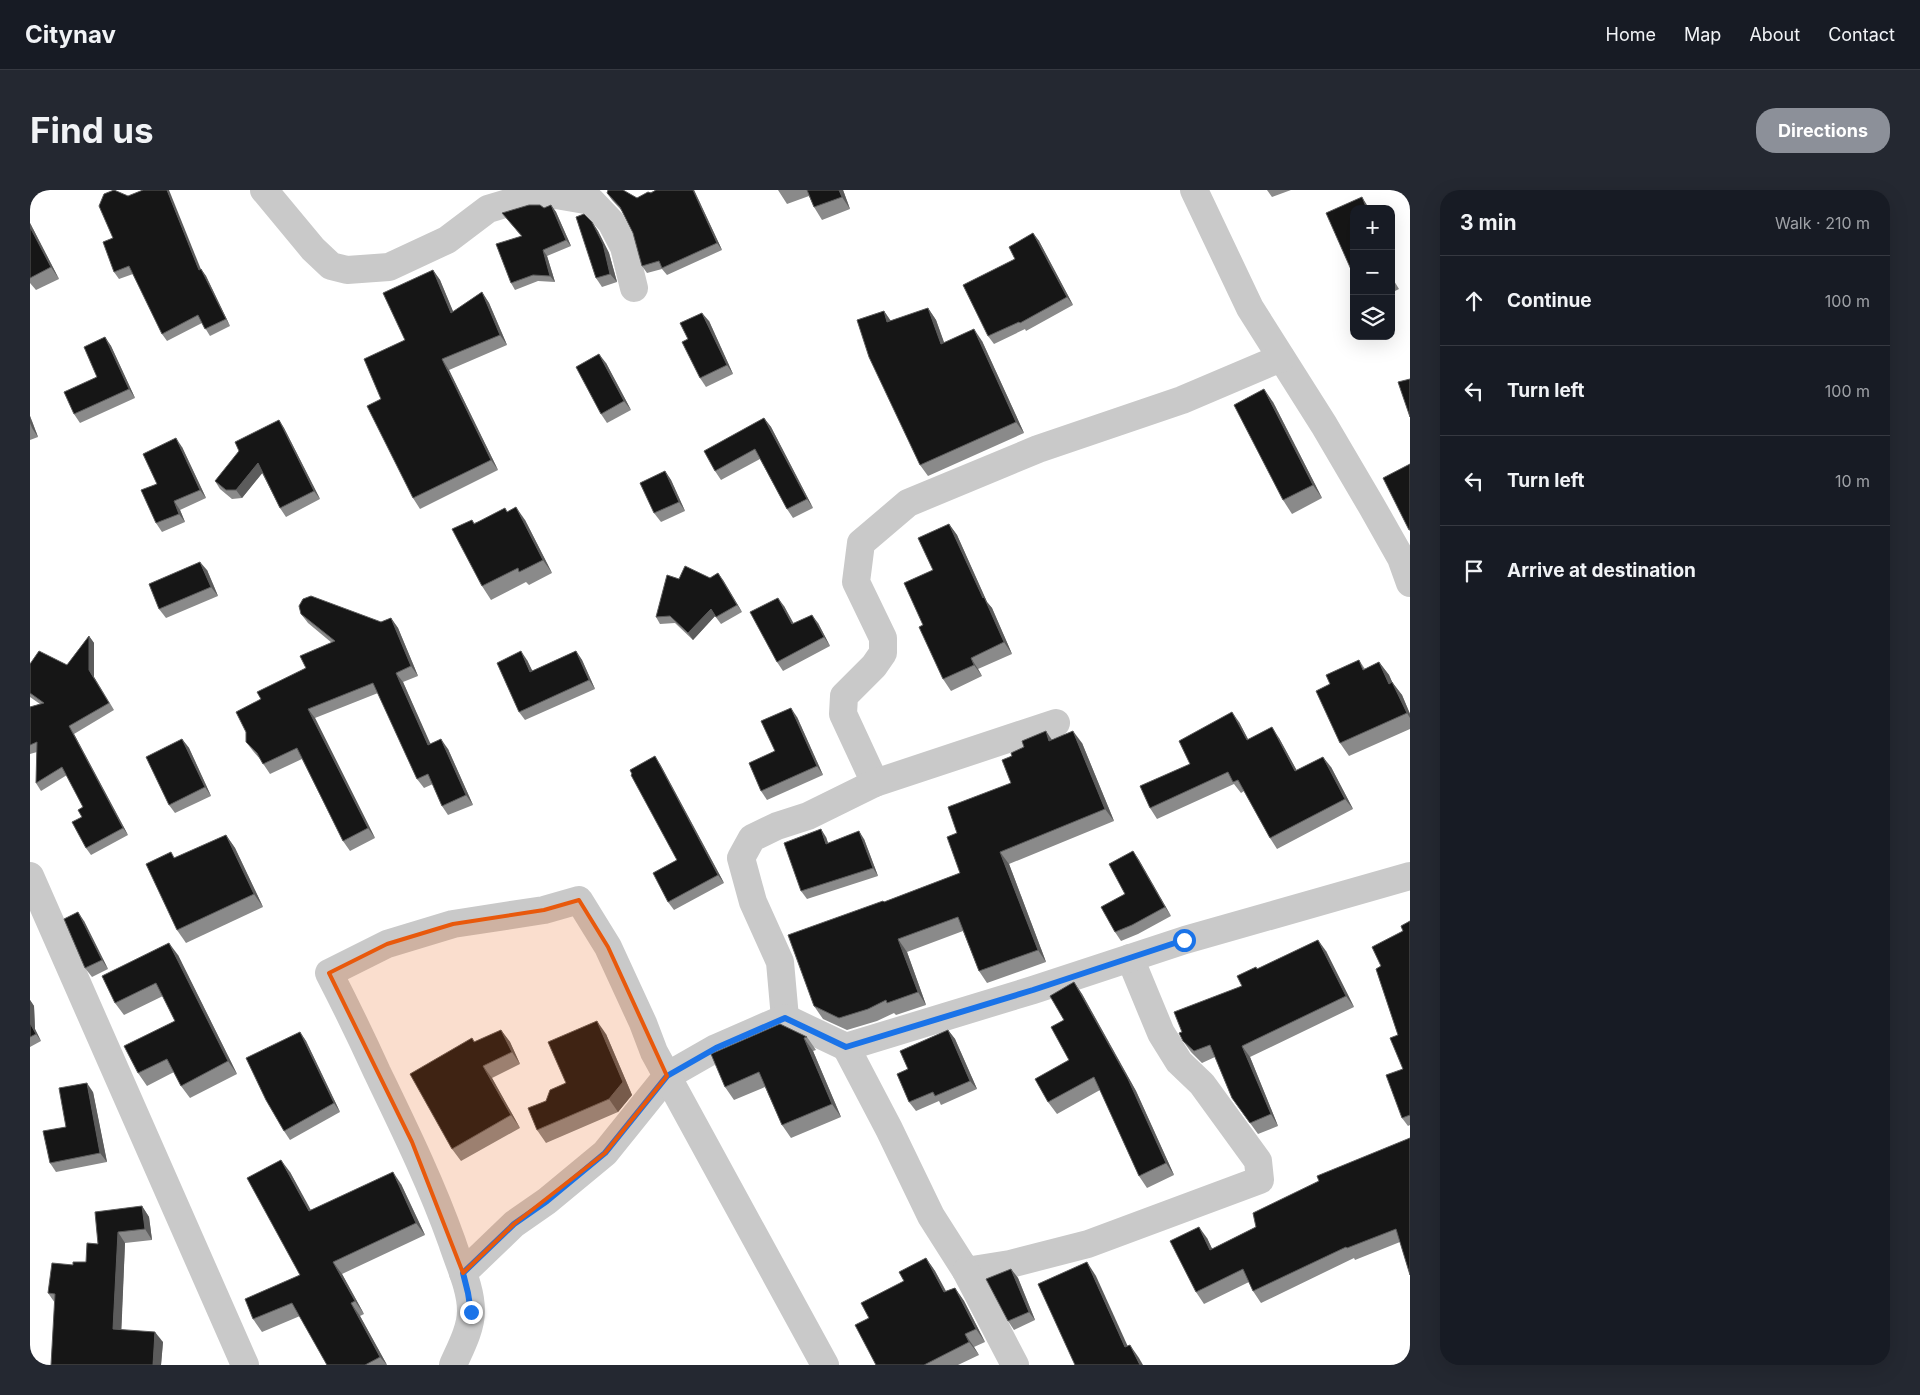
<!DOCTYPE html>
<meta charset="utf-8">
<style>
body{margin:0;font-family:Inter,sans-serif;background:#242831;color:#f1f3f6}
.controls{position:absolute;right:15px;top:15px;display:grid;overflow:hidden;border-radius:10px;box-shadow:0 5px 20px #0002}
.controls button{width:45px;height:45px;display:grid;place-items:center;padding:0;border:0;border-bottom:1px solid #363941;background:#171b24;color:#f1f3f6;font:25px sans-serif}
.stop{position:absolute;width:15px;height:15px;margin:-11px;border:4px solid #1a73e8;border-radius:50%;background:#fff}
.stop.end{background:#1a73e8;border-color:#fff;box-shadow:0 1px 5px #0008}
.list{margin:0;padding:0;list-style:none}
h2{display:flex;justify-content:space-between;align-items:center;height:65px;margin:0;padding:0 20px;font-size:21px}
h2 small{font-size:16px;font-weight:400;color:#9ea1a6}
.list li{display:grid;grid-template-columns:32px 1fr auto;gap:15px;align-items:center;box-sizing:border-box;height:90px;padding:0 20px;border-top:1px solid #363941}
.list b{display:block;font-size:19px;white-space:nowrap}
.list em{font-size:16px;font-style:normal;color:#9ea1a6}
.icon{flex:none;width:28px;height:28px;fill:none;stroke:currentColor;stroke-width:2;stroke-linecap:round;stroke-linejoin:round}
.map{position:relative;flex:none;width:1380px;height:1175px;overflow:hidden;border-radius:20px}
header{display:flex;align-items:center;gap:30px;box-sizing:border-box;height:70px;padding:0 25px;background:#171b24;border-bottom:1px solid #363941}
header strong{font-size:24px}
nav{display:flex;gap:28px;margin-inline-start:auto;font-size:18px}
.intro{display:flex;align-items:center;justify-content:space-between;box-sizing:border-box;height:120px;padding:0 30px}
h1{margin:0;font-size:35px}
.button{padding:12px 22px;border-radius:20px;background:#8c9099;color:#fff;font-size:18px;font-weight:700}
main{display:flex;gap:30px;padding:0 30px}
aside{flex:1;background:#171b24;border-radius:20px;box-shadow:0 5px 20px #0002}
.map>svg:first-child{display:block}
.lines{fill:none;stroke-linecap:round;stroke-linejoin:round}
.street{stroke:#c9c9c9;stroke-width:28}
.wall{fill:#8a8a8a}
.shaded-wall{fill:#5c5c5c}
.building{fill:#161616;stroke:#5c5c5c}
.route{stroke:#1a73e8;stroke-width:6}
.marked{fill:#e8590c;fill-opacity:0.2;stroke:#e8590c;stroke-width:4;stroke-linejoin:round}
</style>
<header>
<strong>Citynav</strong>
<nav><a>Home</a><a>Map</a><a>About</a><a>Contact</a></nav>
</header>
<div class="intro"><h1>Find us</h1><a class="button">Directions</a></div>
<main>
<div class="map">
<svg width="1380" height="1175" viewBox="0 0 1380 1175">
<rect width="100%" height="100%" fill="#fff"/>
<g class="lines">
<g class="street">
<polyline points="234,0 283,59 301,76 317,80 359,77 417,50 458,19 501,6 526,5 561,11 581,32 594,57 604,98"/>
<polyline points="1164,0 1220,118 1294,235 1341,315 1371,368 1380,393"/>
<polyline points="845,593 813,524 814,506 844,476 853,463 853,448 826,392 831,353 878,313 1008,259 1152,210 1251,168"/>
<polyline points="0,686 215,1175"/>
<polyline points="755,828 750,772 723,712 711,668 722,648 747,636 778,626 845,593 1026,533"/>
<polyline points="816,857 859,939 901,1026 936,1081 980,1074 1058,1054 1230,990 1228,971 1172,894 1149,872 1131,843 1100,768"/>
<polyline points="936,1081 985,1175"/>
<polyline points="433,1083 484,1034 517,1011 575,963 637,886 686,858 755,828 816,857 1003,800 1155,750 1380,686"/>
<path d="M423,1175C430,1159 441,1139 441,1121C441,1098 429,1074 422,1052C401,993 374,938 347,882C332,849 316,816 299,783L357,754L423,734L514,720L549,710L578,757L613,833L624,862L795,1175"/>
</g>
</g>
<g class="wall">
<polygon points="626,0 664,0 692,60 637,85 632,79 617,83 612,76 603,43 592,21 582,10 577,3 607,8"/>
<polygon points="748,0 813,0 820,19 792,30 784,17 779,6 757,14"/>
<polygon points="1237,0 1261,0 1242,7"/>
<polygon points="521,15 526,22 541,56 517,66 525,92 508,91 485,100 481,93 491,46 472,23 514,18"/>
<polygon points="562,32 568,41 579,63 587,92 572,97 566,88"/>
<polygon points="0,33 29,89 6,100 0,93"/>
<polygon points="1003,43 1009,51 1043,115 996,141 995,139 964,154 958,146 985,69"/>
<polygon points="83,48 171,79 176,86 200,136 180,146 172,133 137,151 132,144 103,84 89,89 84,82"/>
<polygon points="403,80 410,90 423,122 452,102 459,113 477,155 419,180 468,280 390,319 383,308 375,150"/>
<polygon points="1361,86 1369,99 1361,103"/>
<polygon points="898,118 906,130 914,153 952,151 994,243 898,286 890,275 854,121 861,131"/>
<polygon points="679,131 703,184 676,197 670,188 658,149"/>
<polygon points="75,147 81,156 105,208 50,233 44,224 67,187"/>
<polygon points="576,173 601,220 577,233 571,224"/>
<polygon points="1243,212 1292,308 1262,324 1253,310"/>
<polygon points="0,226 8,247 0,250"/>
<polygon points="734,228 741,237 783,318 763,328 757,319 730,269 691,290 685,281"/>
<polygon points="249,230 254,238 290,309 256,327 250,318 232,283 212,308 202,309 190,299 185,291"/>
<polygon points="152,257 176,308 150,320 155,332 132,342 126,333"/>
<polygon points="635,281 641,290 655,321 631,332 624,323"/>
<polygon points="478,322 495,330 522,383 499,395 496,392 461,410 452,396 442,330 444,333"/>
<polygon points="919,334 927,345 957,412 962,418 982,464 948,479 952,486 921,501 913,489 893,435 903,380"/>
<polygon points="177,380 188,406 136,428 129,419"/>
<polygon points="680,388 693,390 712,422 691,434 685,426 663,450 645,433 630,434 626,427 649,389"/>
<polygon points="754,416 763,434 788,433 800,456 753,481 747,472"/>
<polygon points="271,424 351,432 361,428 368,438 388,486 373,492 400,554 418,559 443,615 418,625 412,616 403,594 394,598 387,589 348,503 285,528 345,648 320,661 313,651 272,569 240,584 230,569 223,561 216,552 231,509 276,478 302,453 278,433"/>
<polygon points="59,446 64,453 64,487 84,520 44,544 98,645 61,665 56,658 52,627 53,617 37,585 11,601 6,593 7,562 0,564 0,517 10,514 0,507 0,474 37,475"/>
<polygon points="546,461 552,470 565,499 495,530 489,522 497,470 502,481"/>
<polygon points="1329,470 1335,479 1349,472 1359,485 1362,492 1372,505 1380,524 1380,539 1319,566 1310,553 1300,494"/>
<polygon points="767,527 793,585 737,610 731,601 745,561"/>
<polygon points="1209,532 1218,549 1249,548 1267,581 1301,577 1323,619 1247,659 1240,648 1214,601 1211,603 1204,594 1127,629 1120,618 1160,574"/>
<polygon points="152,549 159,558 181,606 145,623 139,615"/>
<polygon points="1022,550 1052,553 1084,631 979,674 1016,772 957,793 949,781 933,741 877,762 896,815 866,825 864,823 847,831 817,840 793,829 784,816 854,712 930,683 927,643 981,593"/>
<polygon points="630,574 694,693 644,720 638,712 647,670"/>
<polygon points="196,645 205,658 233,717 156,753 147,740"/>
<polygon points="796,647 798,653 834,649 848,686 777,709 771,701"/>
<polygon points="1103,661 1109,670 1141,726 1108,744 1091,751 1085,742 1095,704"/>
<polygon points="54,731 78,779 62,787 55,778"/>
<polygon points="1380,731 1380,935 1378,936 1372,928 1373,879 1368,845 1351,776"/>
<polygon points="1296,761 1324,817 1220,867 1248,936 1228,944 1202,908 1185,867 1172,873 1161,862 1153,851 1152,842 1212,796 1228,779"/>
<polygon points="148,765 207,884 160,908 151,896 144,882 117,896 108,883 145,831 133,806 94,825 85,813"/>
<polygon points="1044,792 1052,804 1106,901 1144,985 1117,998 1109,986 1070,900 1027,924 1018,912 1039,870"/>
<polygon points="0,810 4,816 5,839 11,851 0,857"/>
<polygon points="471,840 480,852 490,874 462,888 490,938 431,971 422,959 442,848 445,852"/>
<polygon points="918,840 925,849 947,899 911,915 909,911 886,921 879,912 878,879"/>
<polygon points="270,842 276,851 310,922 260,950 254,941"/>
<polygon points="576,844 602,905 588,922 516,953 507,940 516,911 536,893"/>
<polygon points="777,847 786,860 783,861 811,927 761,948 752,935 735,897 704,910 695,897"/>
<polygon points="63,902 77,972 26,982 20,973 36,937"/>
<polygon points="1380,948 1370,1052 1325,1070 1324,1068 1231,1113 1223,1101 1219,1092 1174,1114 1166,1102 1177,1048 1182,1059 1226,1037"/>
<polygon points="260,982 280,1020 371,994 395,1045 312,1084 334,1124 330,1126 357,1175 297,1175 270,1126 232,1142 223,1129 270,1085"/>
<polygon points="112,1016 119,1027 122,1050 95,1053 91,1140 133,1152 131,1175 25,1113 18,1103 43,1075 56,1072 68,1054"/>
<polygon points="896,1068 905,1081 916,1101 925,1098 934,1111 955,1152 944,1157 949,1165 928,1175 846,1175 839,1128"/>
<polygon points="981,1079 988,1088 1005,1130 984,1140 978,1131"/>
</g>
<g class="shaded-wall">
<polygon points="137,0 139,0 174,87 169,80"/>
<polygon points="663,0 664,0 692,60 687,53"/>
<polygon points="809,0 813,0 820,19 812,7"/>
<polygon points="1332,7 1337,15 1339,19 1337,19"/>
<polygon points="521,15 526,22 541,56 536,50"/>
<polygon points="562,32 568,41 579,63 587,92 580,84"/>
<polygon points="0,33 29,89 21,77 0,37"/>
<polygon points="1003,43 1009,51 1043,115 1037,107"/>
<polygon points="513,60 517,66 525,92 520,86"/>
<polygon points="171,79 176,86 200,136 196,129"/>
<polygon points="403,80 410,90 428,133 421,123"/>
<polygon points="452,102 459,113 477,155 470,145"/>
<polygon points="898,118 906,130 919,166 911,154"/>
<polygon points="854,121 862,133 857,132"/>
<polygon points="672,123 679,131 703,184 697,175"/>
<polygon points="944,139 952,151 994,243 986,232"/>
<polygon points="75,147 81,156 105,208 99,199"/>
<polygon points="569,164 576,173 601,220 594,211"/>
<polygon points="412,169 419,180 468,280 461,270"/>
<polygon points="1234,199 1243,212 1292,308 1283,295"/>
<polygon points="0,226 8,247 2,238 0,233"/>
<polygon points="734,228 741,237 783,318 777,309"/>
<polygon points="249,230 254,238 290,309 284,301"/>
<polygon points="146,248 152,257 176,308 170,300"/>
<polygon points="228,273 234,281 212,308 206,300"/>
<polygon points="635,281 641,290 655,321 649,312"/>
<polygon points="144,311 150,320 155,332 149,324"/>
<polygon points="486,317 495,330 522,383 513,370"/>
<polygon points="919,334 927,345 957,412 962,418 982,464 974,452 953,408"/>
<polygon points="170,372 177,380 188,406 181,397"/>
<polygon points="688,383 693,390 712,422 707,415"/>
<polygon points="748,408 754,416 769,443 762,434"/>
<polygon points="681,419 686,425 663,450 658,443"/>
<polygon points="782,425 788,433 800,456 794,447"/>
<polygon points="361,428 368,438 388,486 381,476"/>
<polygon points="59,446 64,453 64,487 84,520 59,480"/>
<polygon points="491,461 497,470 507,490 500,482"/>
<polygon points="546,461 552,470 565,499 559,490"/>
<polygon points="941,468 948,479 952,486 944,475"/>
<polygon points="1349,472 1359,485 1369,507 1359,494"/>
<polygon points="366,483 373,492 405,564 398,555"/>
<polygon points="1362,492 1372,505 1380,524 1380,528 1377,523"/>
<polygon points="761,518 767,527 793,585 787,576"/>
<polygon points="278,519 285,528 345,648 338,638"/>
<polygon points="1202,522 1209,532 1224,561 1217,550"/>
<polygon points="39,536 44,544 98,645 93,638"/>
<polygon points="1242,537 1249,548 1273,592 1265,581"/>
<polygon points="1016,541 1024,553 1019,551"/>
<polygon points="1043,541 1052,553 1084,631 1075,619"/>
<polygon points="152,549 159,558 181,606 175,597"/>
<polygon points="411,549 418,559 443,615 436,605"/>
<polygon points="625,566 630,574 694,693 688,685"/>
<polygon points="1293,567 1301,577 1323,619 1315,609"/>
<polygon points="791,639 796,647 801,662 796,654"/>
<polygon points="829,641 834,649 848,686 843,678"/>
<polygon points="196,645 205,658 233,717 224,704"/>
<polygon points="1103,661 1109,670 1141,726 1135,717"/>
<polygon points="970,662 979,674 1016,772 1008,760"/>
<polygon points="48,722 54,731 78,779 72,770"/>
<polygon points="868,749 877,762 896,815 888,802"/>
<polygon points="1288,750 1296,761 1324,817 1316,806"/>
<polygon points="139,753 148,765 207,884 198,871"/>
<polygon points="1044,792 1052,804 1106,901 1144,985 1136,973"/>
<polygon points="0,810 4,816 5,839 11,851 6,844 0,833"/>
<polygon points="567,831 576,844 602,905 588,922 579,909"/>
<polygon points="471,840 480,852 490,874 482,862"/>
<polygon points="918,840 925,849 947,899 940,891"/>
<polygon points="270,842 276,851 310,922 304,913"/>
<polygon points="774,848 783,861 811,927 802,914"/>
<polygon points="1212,856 1220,867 1248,936 1241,924"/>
<polygon points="453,876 462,888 490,938 481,925"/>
<polygon points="57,893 63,902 77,972 70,963"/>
<polygon points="251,970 260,982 288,1033 279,1021"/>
<polygon points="363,982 371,994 395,1045 386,1033"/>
<polygon points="112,1016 119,1027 122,1050 115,1039"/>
<polygon points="1169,1037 1177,1048 1188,1071 1180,1060"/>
<polygon points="88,1042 95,1053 91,1150 83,1139"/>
<polygon points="896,1068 905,1081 923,1115 914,1102"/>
<polygon points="303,1072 312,1084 334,1124 325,1111"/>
<polygon points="1057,1072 1066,1086 1104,1170 1095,1157"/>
<polygon points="981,1079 988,1088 1005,1130 999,1122"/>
<polygon points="925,1098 934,1111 955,1152 946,1139"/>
<polygon points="321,1113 330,1126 357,1175 350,1167"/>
<polygon points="125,1142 133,1152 131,1175 123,1175"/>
<polygon points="935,1144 944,1157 949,1165 939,1152"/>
<polygon points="1100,1155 1109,1168 1113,1175 1110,1175"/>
</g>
<g class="building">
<polygon points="84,0 98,6 113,0 137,0 169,80 171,79 196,129 175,139 168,125 132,144 99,76 84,82 73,52 83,48 69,16 74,4"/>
<polygon points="578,0 593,0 607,8 618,2 621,3 626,0 663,0 687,53 632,78 629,71 612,76 603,43 590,17 577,3"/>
<polygon points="777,0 809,0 812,7 784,17"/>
<polygon points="1332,7 1337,19 1324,19 1324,83 1323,84 1296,23"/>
<polygon points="499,15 510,15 514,18 521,15 536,50 513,60 520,86 503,85 481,93 466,54 492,46 472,23"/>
<polygon points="554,24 562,32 573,54 580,84 566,88 546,27"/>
<polygon points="0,37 21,77 0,88"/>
<polygon points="1003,43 1037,107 990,133 989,132 958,146 933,95 985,69 979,57"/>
<polygon points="403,80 421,123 452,102 470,145 412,169 461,270 383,308 337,216 351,209 334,169 375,150 353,103"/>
<polygon points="898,118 911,154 944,139 986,232 890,275 839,167 827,130 854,121 857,132"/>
<polygon points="672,123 697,175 670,188 652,152 658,149 650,133"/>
<polygon points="75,147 99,199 44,224 34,202 67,187 54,157"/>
<polygon points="569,164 594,211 571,224 546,177"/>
<polygon points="1380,189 1380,227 1368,192"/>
<polygon points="1234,199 1283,295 1253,310 1204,215"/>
<polygon points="734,228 777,309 757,319 725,259 685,281 674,261"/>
<polygon points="249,230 284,301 250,318 228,273 206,300 196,300 185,291 209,261 205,252"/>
<polygon points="146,248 170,300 144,311 149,324 126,333 111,300 127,294 113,264"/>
<polygon points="1380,274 1380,340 1379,340 1353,288"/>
<polygon points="635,281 649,312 624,323 610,293"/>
<polygon points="486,317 513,370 489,382 488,378 452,396 422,339 442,330 444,334 475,318 477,322"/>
<polygon points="919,334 953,408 954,407 974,452 941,468 944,475 913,489 889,437 893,435 874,393 903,380 888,348"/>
<polygon points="170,372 181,397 129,419 119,394"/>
<polygon points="655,376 680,388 688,383 707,415 686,427 681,419 658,443 640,426 626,427 637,385 649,389"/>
<polygon points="281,406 351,432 361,428 381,476 366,483 398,555 411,549 436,605 412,616 398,584 387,589 343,493 278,519 338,638 313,651 267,558 233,574 227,563 216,552 216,542 206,522 231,509 227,502 276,478 270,466 305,451 271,424 269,416 273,409"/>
<polygon points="748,408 762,434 782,425 794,447 747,472 720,422"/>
<polygon points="59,446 59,480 79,513 39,536 93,638 56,658 42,632 52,627 48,620 53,617 32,577 6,593 7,552 0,555 0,517 14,513 0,503 0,474 9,461 37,475"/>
<polygon points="491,461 500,482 546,461 559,490 489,522 467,473"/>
<polygon points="1329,470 1333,480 1349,472 1359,494 1362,492 1377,523 1310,553 1286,501 1300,494 1296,485"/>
<polygon points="761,518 787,576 731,601 719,573 745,561 731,531"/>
<polygon points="1202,522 1217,550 1242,537 1265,581 1293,567 1315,609 1240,648 1208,590 1203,592 1198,582 1120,618 1110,596 1160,574 1149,551"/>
<polygon points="1016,541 1019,551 1043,541 1075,619 970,662 1008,760 949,781 928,727 868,749 888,802 857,813 856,810 838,819 809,828 784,816 758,745 853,711 854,712 930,683 917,647 927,643 918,617 981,593 972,570 982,566 981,563 994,557 992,551"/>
<polygon points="152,549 175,597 139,615 116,567"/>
<polygon points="625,566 688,685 638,712 623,683 647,670 601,585 602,584 600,580"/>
<polygon points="791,639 796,654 829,641 843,678 771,701 754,653"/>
<polygon points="196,645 224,704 147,740 116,674 141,662 144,668"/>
<polygon points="1103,661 1135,717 1102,735 1085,742 1071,717 1095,704 1079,674"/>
<polygon points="48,722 72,770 55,778 34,729"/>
<polygon points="1380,731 1380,925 1372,928 1356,885 1373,879 1360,848 1368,845 1346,779 1351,776 1342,757 1373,741 1371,736"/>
<polygon points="1288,750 1316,806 1212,856 1241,924 1220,933 1202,908 1180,855 1164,861 1153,851 1149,843 1152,842 1144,822 1212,796 1207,786 1226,777 1227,779"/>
<polygon points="139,753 198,871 151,896 137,869 108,883 94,856 145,831 126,793 85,813 72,786"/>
<polygon points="1044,792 1098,889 1136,973 1109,986 1064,887 1018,912 1005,889 1039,870 1021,837 1034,830 1020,806"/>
<polygon points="567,831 593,892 579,909 507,940 498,918 516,911 520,900 536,893 518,852"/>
<polygon points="0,833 6,844 0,847"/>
<polygon points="750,834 777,847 774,848 802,914 752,935 729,882 695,897 681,864"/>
<polygon points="471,840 482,862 453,876 481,925 422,959 380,884 442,848 444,852"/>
<polygon points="918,840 940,891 905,906 903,902 879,912 867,884 878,879 870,861"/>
<polygon points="270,842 304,913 254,941 236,910 216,868"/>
<polygon points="57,893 70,963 20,973 13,941 36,937 29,898"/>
<polygon points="1380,948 1380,1085 1366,1039 1317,1058 1316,1057 1223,1101 1213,1079 1166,1102 1140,1051 1169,1037 1180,1060 1226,1037 1223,1023 1289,991 1287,986"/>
<polygon points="251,970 279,1021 363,982 386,1033 303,1072 325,1111 321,1113 350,1167 335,1175 297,1175 262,1113 223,1129 215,1109 270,1085 217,988"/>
<polygon points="112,1016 115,1039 88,1042 83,1139 125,1142 123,1175 21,1175 25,1104 18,1103 22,1073 43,1075 43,1072 56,1072 57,1053 68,1054 65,1022"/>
<polygon points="896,1068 914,1102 925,1098 946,1139 935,1144 939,1152 894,1175 846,1175 825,1135 839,1128 831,1113 874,1091 869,1082"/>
<polygon points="1057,1072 1095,1157 1100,1155 1110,1175 1045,1175 1008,1094"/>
<polygon points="981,1079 999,1122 978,1131 956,1089"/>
</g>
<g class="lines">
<polyline class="route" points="441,1122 438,1103 433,1083 484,1034 517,1011 575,963 637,886 686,858 755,828 816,857 1003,800 1154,750"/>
</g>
<path class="marked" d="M549,710L578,757L637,886L575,963L484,1034L433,1083L382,952L299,783L357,754L423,734L514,720Z"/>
</svg>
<div class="controls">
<button>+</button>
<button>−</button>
<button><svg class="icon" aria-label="layers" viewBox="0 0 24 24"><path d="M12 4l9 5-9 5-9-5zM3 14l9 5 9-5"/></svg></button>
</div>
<div class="stop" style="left:1154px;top:750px"></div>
<div class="stop end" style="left:441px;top:1122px"></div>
</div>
<aside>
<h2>3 min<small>Walk · 210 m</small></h2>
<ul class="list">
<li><svg class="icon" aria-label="ahead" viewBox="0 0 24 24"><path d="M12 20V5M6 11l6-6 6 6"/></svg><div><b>Continue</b></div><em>100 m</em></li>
<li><svg class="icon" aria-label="left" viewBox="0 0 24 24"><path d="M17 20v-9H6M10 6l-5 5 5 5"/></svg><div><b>Turn left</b></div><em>100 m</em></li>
<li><svg class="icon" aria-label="left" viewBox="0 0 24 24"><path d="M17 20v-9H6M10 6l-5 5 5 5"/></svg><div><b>Turn left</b></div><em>10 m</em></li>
<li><svg class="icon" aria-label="arrive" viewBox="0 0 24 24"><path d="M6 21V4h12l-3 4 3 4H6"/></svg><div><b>Arrive at destination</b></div></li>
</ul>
</aside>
</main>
